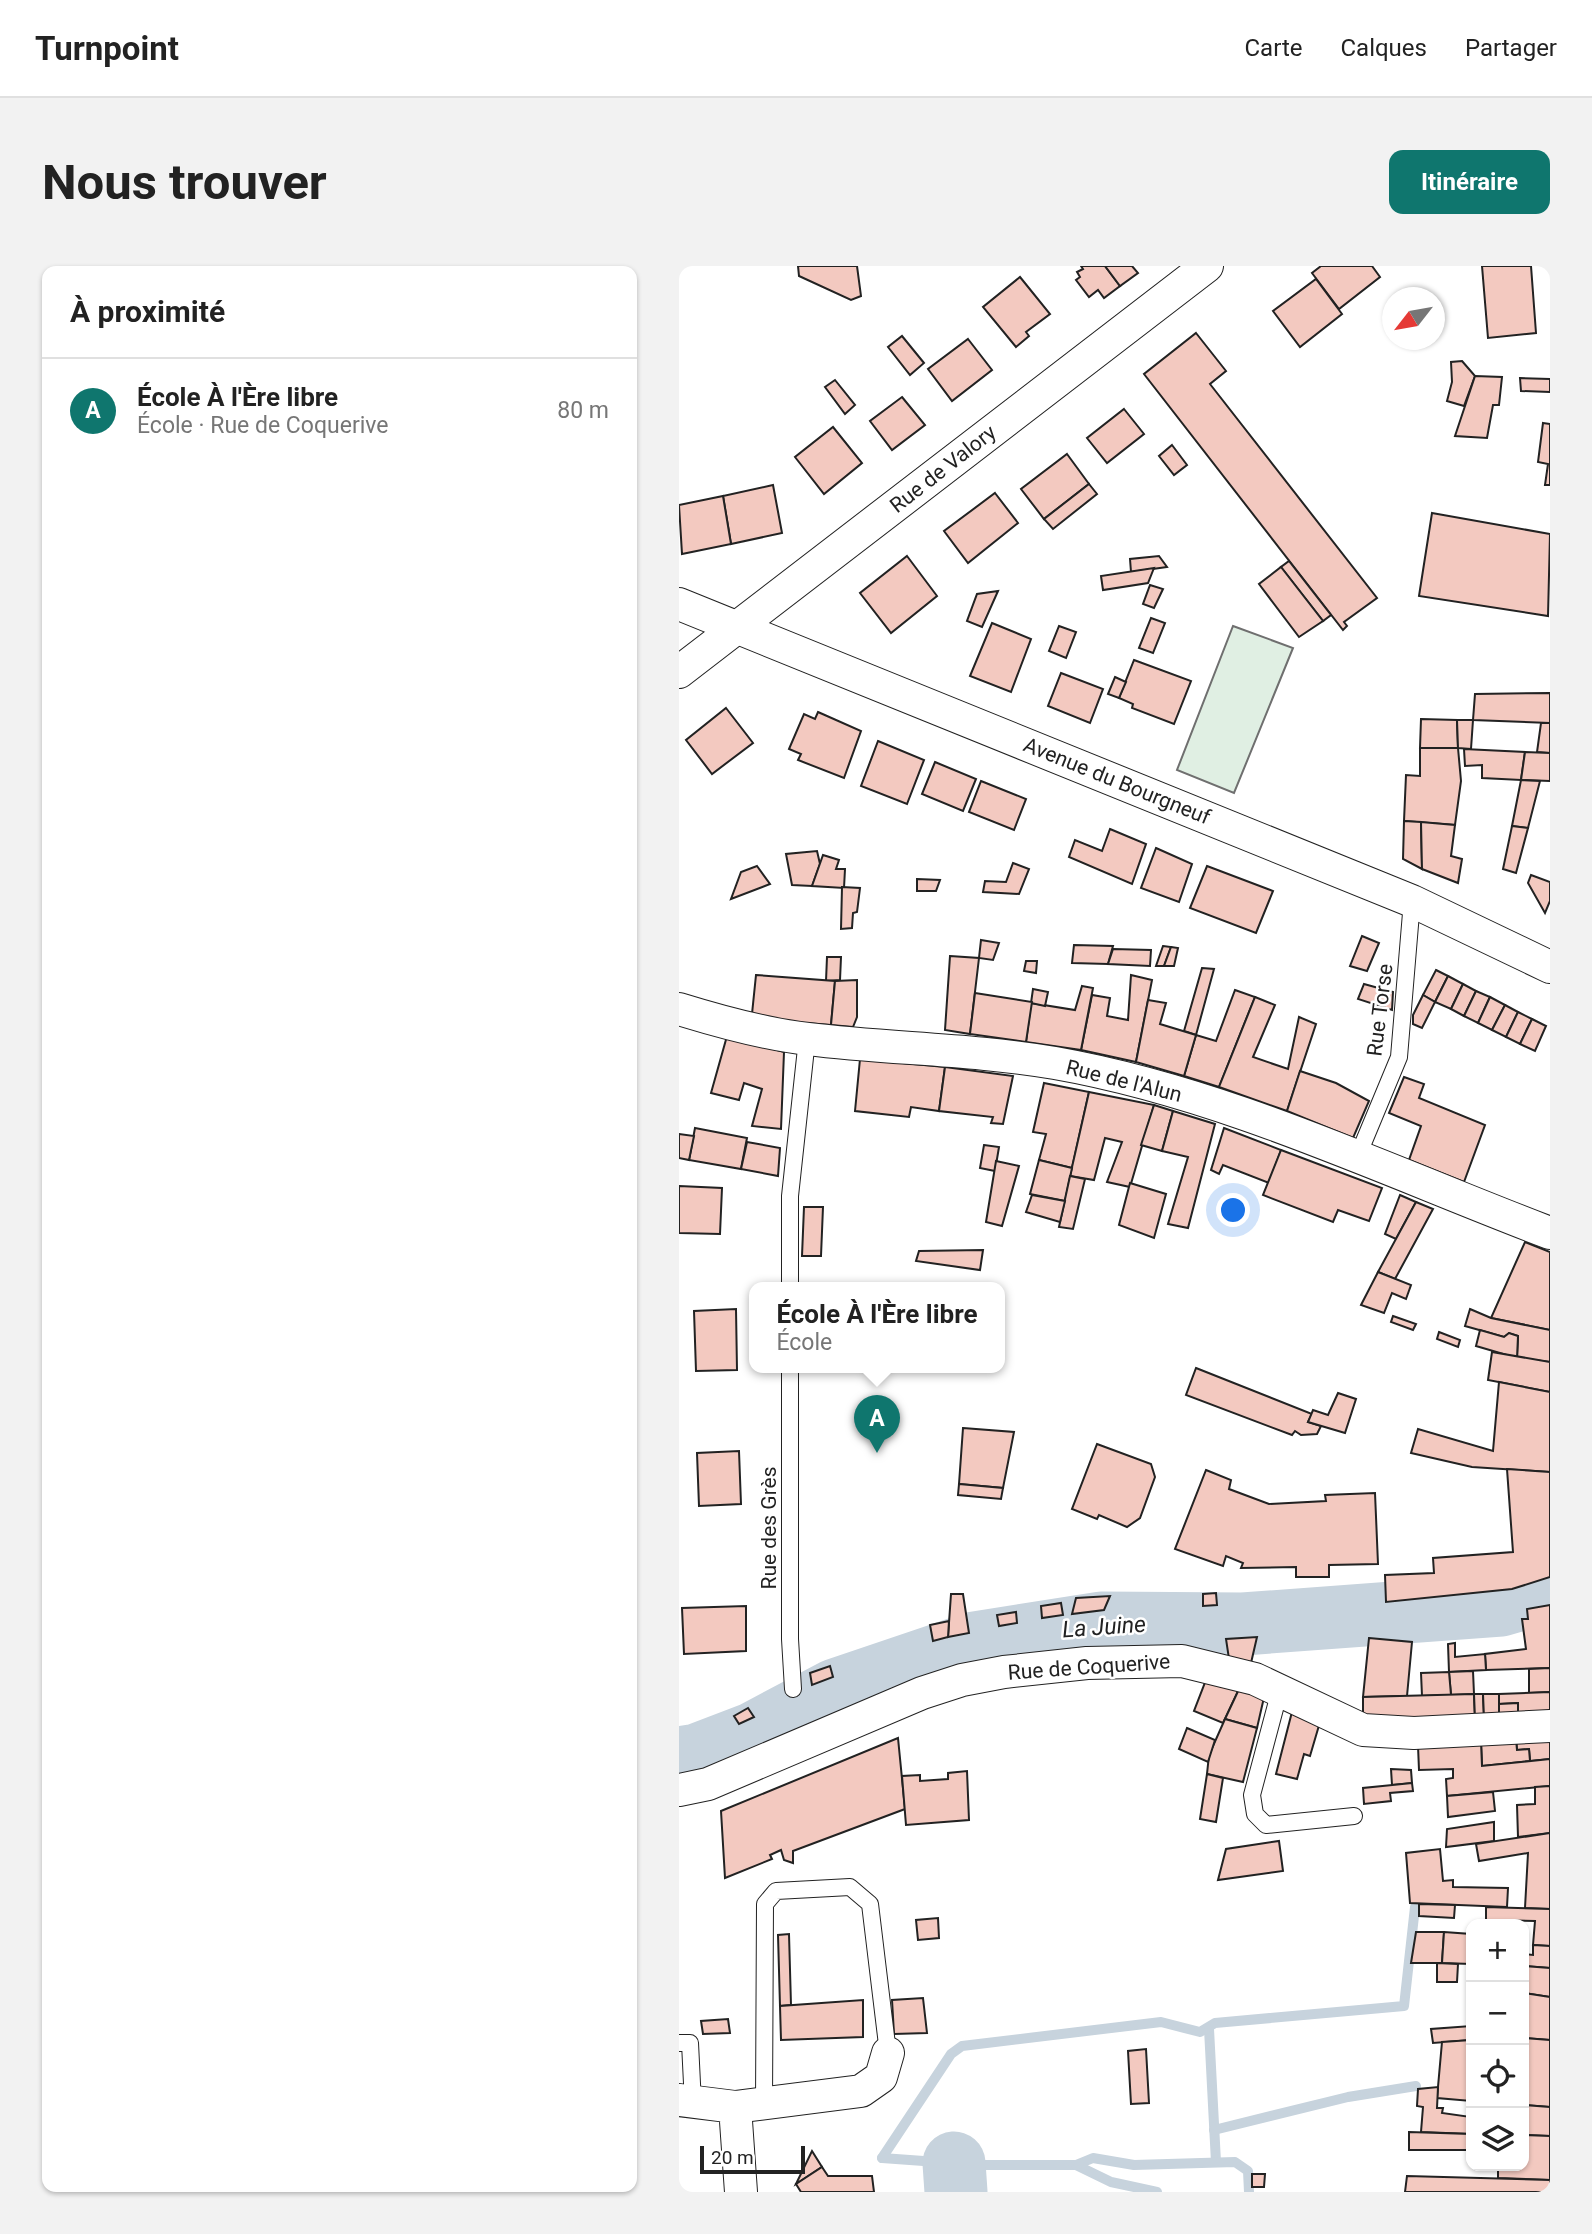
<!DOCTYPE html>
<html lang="fr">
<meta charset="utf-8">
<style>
body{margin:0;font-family:Roboto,sans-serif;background:#f2f2f2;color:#222}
.controls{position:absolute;right:21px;bottom:21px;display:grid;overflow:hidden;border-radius:14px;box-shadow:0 2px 5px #0004}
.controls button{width:63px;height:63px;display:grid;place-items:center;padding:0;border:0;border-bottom:2px solid #e0e0e0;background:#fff;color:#222;font:35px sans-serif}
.compass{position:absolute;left:703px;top:21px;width:63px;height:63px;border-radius:50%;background:#fff;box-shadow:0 2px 5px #0004;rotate:239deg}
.scale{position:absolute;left:21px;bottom:18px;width:105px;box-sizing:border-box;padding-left:7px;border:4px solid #222;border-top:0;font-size:19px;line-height:24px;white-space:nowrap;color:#222;-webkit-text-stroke:5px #fff;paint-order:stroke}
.you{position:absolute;left:555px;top:945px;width:24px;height:24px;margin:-18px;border:5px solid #fff;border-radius:50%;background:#1a73e8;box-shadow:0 0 0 10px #1a73e833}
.badge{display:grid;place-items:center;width:46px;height:46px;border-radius:50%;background:#0f766e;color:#fff;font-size:23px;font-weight:700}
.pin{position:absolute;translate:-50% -58px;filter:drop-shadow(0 2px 4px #0008)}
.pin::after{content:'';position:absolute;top:37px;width:24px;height:21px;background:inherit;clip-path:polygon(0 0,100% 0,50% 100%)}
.popup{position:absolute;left:70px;top:1016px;width:256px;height:91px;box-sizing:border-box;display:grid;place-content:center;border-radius:14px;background:#fff;filter:drop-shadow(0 2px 5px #0005);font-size:23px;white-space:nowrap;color:#767676}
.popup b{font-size:26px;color:#222}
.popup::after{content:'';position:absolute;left:50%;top:100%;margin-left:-14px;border:14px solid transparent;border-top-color:#fff}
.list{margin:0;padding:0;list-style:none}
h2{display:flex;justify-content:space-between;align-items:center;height:91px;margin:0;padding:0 28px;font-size:30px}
h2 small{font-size:23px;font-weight:400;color:#767676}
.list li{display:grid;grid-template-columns:46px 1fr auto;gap:21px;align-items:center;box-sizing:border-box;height:105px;padding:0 28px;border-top:2px solid #e0e0e0}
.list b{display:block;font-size:26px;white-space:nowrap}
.list p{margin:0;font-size:23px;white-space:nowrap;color:#767676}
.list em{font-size:23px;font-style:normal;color:#767676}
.icon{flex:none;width:38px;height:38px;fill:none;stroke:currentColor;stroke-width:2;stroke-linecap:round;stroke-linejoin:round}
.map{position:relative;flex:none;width:871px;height:1926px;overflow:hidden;border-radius:14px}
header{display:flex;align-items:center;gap:42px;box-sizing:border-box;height:98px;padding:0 35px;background:#fff;border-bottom:2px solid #e0e0e0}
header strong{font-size:33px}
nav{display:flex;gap:38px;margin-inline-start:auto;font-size:24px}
.intro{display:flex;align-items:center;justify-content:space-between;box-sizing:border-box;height:168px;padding:0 42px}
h1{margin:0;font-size:49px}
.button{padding:18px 32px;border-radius:14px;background:#0f766e;color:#fff;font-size:24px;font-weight:700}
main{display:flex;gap:42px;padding:0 42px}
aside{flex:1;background:#fff;border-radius:14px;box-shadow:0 2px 5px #0004}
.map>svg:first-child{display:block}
.green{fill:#e0efe3;stroke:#6f6f6f;stroke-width:2}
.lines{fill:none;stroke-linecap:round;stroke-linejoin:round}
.stream{stroke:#c7d3dd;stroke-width:10}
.river{stroke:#c7d3dd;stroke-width:63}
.building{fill:#f3c9c0;stroke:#222;stroke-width:2}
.service-casing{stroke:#222;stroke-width:18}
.minor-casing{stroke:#222;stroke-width:34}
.service{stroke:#fff;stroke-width:16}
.minor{stroke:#fff;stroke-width:32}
.labels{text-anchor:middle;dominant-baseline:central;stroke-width:5;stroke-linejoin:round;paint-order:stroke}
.street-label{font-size:21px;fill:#222;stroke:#fff}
.water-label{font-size:23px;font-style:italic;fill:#222;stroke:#fff}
</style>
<header>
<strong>Turnpoint</strong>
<nav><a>Carte</a><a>Calques</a><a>Partager</a></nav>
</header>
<div class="intro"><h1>Nous trouver</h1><a class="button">Itinéraire</a></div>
<main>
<aside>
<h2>À proximité<small></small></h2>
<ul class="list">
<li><span class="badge">A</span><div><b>École À l'Ère libre</b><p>École · Rue de Coquerive</p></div><em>80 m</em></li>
</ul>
</aside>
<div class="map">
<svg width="871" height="1926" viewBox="0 0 871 1926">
<rect width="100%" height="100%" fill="#fff"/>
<polygon class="green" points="554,360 614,382 555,527 498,504"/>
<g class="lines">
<g class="stream">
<polyline points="530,1763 537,1896"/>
<polyline points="535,1864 669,1831 737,1820"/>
<polyline points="203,1892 272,1788 283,1780 482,1756 521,1766 536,1757 725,1740 736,1641"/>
<polyline points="203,1892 300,1899 397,1899 432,1916 478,1926"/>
<polyline points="397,1899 414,1892 455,1899 556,1896 569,1905 570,1926"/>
</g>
<g class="river">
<polyline points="0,1492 18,1489 73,1468 156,1424 295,1377 422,1357 564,1358 822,1339 871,1325"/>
<polyline points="275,1897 277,1926"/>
</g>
</g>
<g class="building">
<polygon points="119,0 178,0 182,30 172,34 120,10"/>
<polygon points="402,0 426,0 441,20 425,32 419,24 410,31 397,14 401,11 398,6 404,3"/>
<polygon points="426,0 453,0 459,7 441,20"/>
<polygon points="642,0 693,0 701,11 660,43 633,7"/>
<polygon points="803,0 852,0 857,67 809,72"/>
<polygon points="341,11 371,48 347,66 350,70 337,81 304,41"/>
<polygon points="637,13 663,48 621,81 594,45"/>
<polygon points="517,67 547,105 531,118 698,332 665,356 668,360 664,364 465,108"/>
<polygon points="223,70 245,97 231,109 209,81"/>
<polygon points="289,73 313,104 273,135 249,103"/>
<polygon points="783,95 796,110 785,140 768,135 773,116 772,96"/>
<polygon points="796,110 823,111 820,139 814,139 808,172 776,170"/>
<polygon points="841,112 871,113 871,126 842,125"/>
<polygon points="156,114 176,139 166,148 146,121"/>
<polygon points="223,131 246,159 213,184 191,155"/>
<polygon points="445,143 465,168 428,197 408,172"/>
<polygon points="864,157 871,158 871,219 866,219 869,198 859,196"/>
<polygon points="154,161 183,197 145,228 116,191"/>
<polygon points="493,179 508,199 495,209 480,190"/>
<polygon points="388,188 410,218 365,253 342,223"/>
<polygon points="410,218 418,228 374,263 365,253"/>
<polygon points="94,219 103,267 52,278 44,230"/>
<polygon points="316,227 339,257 289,297 265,265"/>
<polygon points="44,230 52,278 3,288 0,239"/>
<polygon points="753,247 871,268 869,350 740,330"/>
<polygon points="228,290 258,330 212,367 181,327"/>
<polygon points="480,290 488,301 452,306 451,293"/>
<polygon points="610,295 652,349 644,355 602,301"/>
<polygon points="602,301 644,355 620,371 580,318"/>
<polygon points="475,302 469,317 424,324 422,310"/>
<polygon points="471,319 484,323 475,342 464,338"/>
<polygon points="319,325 303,361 288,355 298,328"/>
<polygon points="472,352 486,357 474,387 460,382"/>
<polygon points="313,357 352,373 332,426 291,410"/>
<polygon points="380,360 397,366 387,392 370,385"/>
<polygon points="455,394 512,415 495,458 453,442 454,438 440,432"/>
<polygon points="382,407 424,423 411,457 369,440"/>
<polygon points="436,411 447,416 440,432 429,428"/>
<polygon points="871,427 871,457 794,454 796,428"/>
<polygon points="47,442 74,477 33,508 7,474"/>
<polygon points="139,446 182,465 165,512 119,494 122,488 110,483 125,448 136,453"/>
<polygon points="742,453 778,454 779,482 741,482"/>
<polygon points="778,454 794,454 792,483 779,482"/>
<polygon points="862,457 871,457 871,487 858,486"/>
<polygon points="199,475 245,494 228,538 182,520"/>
<polygon points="741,482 779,482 782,515 776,559 725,555 727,509 741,510"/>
<polygon points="785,483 846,486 842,514 803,512 803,499 786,500"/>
<polygon points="846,486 871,487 871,515 842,514"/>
<polygon points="256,496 297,513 284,545 243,528"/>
<polygon points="842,514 861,515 849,562 833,560"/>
<polygon points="302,515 347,533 335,564 290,546"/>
<polygon points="725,555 742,556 743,603 724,593"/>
<polygon points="742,556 776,559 772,590 783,593 779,617 743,603"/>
<polygon points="833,560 849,562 837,607 824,603"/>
<polygon points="431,563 467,578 453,618 390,591 396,574 423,585"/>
<polygon points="477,582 513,598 500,636 462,622"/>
<polygon points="138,585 141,598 133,620 113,619 107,588"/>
<polygon points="144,589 160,594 157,603 166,603 165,622 133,620"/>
<polygon points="334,597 350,603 340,628 304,626 306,615 327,616"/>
<polygon points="78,600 91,618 52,633 62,606"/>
<polygon points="528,600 594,625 577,667 511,642"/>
<polygon points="852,609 871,616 871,635 866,647 849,617"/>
<polygon points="238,613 261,614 257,625 238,625"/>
<polygon points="163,621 181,622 178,646 174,647 173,662 162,663"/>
<polygon points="683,670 700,677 688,705 671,700"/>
<polygon points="302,674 320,677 314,694 300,692"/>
<polygon points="395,679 434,680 429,698 393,697"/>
<polygon points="484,680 492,681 485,700 477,700"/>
<polygon points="492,681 499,682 495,700 485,700"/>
<polygon points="434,683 472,684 471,700 429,698"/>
<polygon points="271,690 300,692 291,768 266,764"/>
<polygon points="148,691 162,691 161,714 147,715"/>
<polygon points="347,695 358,695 357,707 345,705"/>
<polygon points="523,702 535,703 517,769 505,765"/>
<polygon points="757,704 769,710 756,736 744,729"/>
<polygon points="77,709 156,715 152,759 86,754 73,748"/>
<polygon points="452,709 473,714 457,796 402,784 413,729 431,732 428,750 449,754"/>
<polygon points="769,710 784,718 772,743 756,736"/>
<polygon points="178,714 178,751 174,761 152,759 156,715"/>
<polygon points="685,718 714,726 713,744 679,733"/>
<polygon points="784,718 797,725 785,750 772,743"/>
<polygon points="403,720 414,722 402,784 347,776 352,737 396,744"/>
<polygon points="354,723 369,726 366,740 352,737"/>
<polygon points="556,724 576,731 540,821 505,810 517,769 537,775"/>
<polygon points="797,725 811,731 799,757 785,750"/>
<polygon points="296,727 353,736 347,776 291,768"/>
<polygon points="744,729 756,736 743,762 734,758 734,749"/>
<polygon points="576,731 596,739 574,791 609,803 620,751 637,758 608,845 540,821"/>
<polygon points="811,731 826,739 813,764 799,757"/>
<polygon points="469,734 487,737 481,758 517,769 505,810 457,796"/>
<polygon points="826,739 839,746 827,771 813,764"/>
<polygon points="839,746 853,753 841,778 827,771"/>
<polygon points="853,753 867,760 856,785 841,778"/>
<polygon points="48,770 105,786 102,863 73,860 83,823 65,817 60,834 32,827"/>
<polygon points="181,793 266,801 260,845 232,841 230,851 176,845"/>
<polygon points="266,801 334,810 324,858 312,857 314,851 260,845"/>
<polygon points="621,805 657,817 690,835 674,872 608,845"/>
<polygon points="725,811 745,818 740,832 806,859 785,916 730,894 742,860 710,847"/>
<polygon points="365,817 410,826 393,902 360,894 367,868 354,866"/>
<polygon points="410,826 475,839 451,921 428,916 443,876 426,872 415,914 391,910"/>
<polygon points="475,839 494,845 483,885 462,879"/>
<polygon points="494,845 536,858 509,962 489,958 509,891 483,885"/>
<polygon points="16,862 68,872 62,903 10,894"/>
<polygon points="545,862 602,884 590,917 544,899 540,908 532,904"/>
<polygon points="0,868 15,870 10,894 0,892"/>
<polygon points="68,876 101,882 99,910 62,903"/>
<polygon points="305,879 320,881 316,905 301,902"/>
<polygon points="602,884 703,922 690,955 659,944 654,956 584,929"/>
<polygon points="360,894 393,902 386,935 351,928"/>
<polygon points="317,895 340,900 323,960 307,956"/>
<polygon points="391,910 406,913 394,963 380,961"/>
<polygon points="451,917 487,928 475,972 440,959"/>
<polygon points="0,920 43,922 41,968 0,967"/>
<polygon points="353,929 386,935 381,956 347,946"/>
<polygon points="721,929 737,936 717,973 706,968"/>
<polygon points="737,936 754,943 716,1013 699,1006"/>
<polygon points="125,941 144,941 142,990 123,990"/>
<polygon points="846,976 871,986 871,1064 812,1052"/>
<polygon points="304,984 301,1004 237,995 240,985"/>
<polygon points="699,1006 732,1019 727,1033 713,1027 705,1047 682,1039"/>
<polygon points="57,1043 58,1104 17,1105 15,1045"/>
<polygon points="791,1043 812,1052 871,1064 871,1096 838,1092 839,1070 830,1067 825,1071 786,1060"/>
<polygon points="714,1050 737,1058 734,1064 712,1056"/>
<polygon points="801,1064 825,1071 830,1067 839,1070 838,1092 797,1080"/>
<polygon points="760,1066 781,1074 779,1081 758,1073"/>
<polygon points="813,1086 871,1096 871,1126 809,1114"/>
<polygon points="517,1102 633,1148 629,1156 642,1160 638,1168 622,1169 616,1165 613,1169 507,1129"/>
<polygon points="820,1116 871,1126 871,1206 793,1201 732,1187 739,1163 814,1185"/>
<polygon points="659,1127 677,1133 666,1167 629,1156 634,1144 649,1149"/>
<polygon points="284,1162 335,1166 324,1222 280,1218"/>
<polygon points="418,1178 472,1198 476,1211 461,1252 448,1261 420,1249 418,1253 393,1243"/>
<polygon points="60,1185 62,1238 20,1240 18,1187"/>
<polygon points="828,1203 871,1206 871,1311 833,1323 707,1336 706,1309 755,1307 754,1292 834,1286"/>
<polygon points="527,1204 552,1214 550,1223 590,1238 647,1235 646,1229 696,1227 699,1298 650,1299 650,1311 617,1311 617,1301 562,1302 564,1297 547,1290 544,1300 496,1283"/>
<polygon points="280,1218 324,1222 322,1233 279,1229"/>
<polygon points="537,1327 538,1339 524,1340 524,1328"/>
<polygon points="272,1328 284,1328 290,1367 269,1371"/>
<polygon points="431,1330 425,1344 393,1348 397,1332"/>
<polygon points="382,1337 384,1349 363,1352 362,1340"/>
<polygon points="871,1339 871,1402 807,1404 806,1388 847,1383 843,1353 849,1353 848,1343"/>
<polygon points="67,1340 67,1385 5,1388 3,1342"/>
<polygon points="337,1346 338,1357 320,1360 318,1349"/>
<polygon points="270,1355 269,1371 254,1375 251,1359"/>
<polygon points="578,1371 572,1397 550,1393 547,1373"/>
<polygon points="690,1372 733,1376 728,1430 684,1431"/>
<polygon points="776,1377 776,1391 806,1388 807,1404 770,1406 769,1378"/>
<polygon points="151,1400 154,1411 133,1419 131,1407"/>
<polygon points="871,1402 871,1426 850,1427 850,1403"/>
<polygon points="794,1405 795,1428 772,1429 770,1406"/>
<polygon points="770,1406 772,1429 743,1430 742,1407"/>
<polygon points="527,1414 561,1421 544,1457 515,1445"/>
<polygon points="561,1421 586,1427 578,1462 546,1453"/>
<polygon points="871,1426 871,1449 839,1451 839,1437 820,1438 820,1428"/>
<polygon points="795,1428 796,1453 749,1455 684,1450 684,1431"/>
<polygon points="795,1428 804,1428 805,1452 796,1453"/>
<polygon points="804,1428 820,1428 820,1452 805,1452"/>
<polygon points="839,1437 839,1451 820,1452 820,1438"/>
<polygon points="69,1442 75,1451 60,1458 55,1450"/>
<polygon points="614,1442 641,1456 631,1490 625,1488 618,1513 597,1508"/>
<polygon points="546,1453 578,1462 564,1516 528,1508 530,1489"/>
<polygon points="508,1462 536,1474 529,1496 500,1483"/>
<polygon points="871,1470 871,1493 851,1495 850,1483 838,1484 837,1473"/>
<polygon points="219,1472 226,1543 114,1585 114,1597 105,1594 102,1584 91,1589 93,1593 46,1612 42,1545"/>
<polygon points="837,1473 838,1484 850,1483 851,1495 803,1500 802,1476"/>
<polygon points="802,1476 803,1500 871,1493 871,1520 768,1530 767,1513 774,1512 774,1503 740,1504 739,1480"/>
<polygon points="712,1503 732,1504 733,1517 713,1519"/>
<polygon points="288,1505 290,1554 227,1559 223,1510 241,1509 241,1515 269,1513 269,1507"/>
<polygon points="528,1508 544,1512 537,1556 521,1553"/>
<polygon points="733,1517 734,1525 711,1527 712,1535 685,1538 684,1522"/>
<polygon points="871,1520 871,1567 839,1571 838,1539 856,1538 856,1521"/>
<polygon points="814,1526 816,1545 769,1551 768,1530"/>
<polygon points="815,1556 815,1575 767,1581 768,1563"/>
<polygon points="871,1567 871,1643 846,1642 849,1587 800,1595 797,1578"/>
<polygon points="600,1575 604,1605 539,1614 547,1583"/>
<polygon points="761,1583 764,1615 774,1614 774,1621 829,1622 828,1641 731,1637 727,1587"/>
<polygon points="740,1638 776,1639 775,1652 740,1650"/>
<polygon points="807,1641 871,1643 871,1680 854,1679 856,1655 807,1654"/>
<polygon points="259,1652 260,1672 239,1674 237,1654"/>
<polygon points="737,1666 765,1666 763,1697 732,1697"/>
<polygon points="765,1666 792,1668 792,1698 763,1697"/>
<polygon points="110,1668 112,1739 101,1740 99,1669"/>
<polygon points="854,1679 871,1680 871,1702 845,1700 845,1688 854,1689"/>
<polygon points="758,1697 779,1698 778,1716 758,1716"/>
<polygon points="845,1700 871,1702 871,1731 845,1727"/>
<polygon points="845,1727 871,1731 871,1774 845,1772"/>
<polygon points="244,1732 248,1767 215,1768 213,1734"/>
<polygon points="184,1734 184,1771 102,1774 101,1740"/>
<polygon points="49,1753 51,1767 24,1768 22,1755"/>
<polygon points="792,1760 792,1774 754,1777 752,1763"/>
<polygon points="845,1772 871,1774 871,1841 845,1839"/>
<polygon points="792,1774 792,1835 758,1832 763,1776"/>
<polygon points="467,1783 470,1837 452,1838 449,1785"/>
<polygon points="759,1821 758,1842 764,1842 763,1847 792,1851 792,1868 742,1866 744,1841 738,1840 739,1823"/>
<polygon points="845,1839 871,1841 871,1870 845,1869"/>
<polygon points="730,1866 792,1868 792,1884 730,1884"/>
<polygon points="845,1869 871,1870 871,1914 819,1912 819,1900 845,1900"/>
<polygon points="133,1885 143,1901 117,1918"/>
<polygon points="143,1901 149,1910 193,1910 195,1926 122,1926 117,1918"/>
<polygon points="573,1908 586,1908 585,1921 573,1921"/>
<polygon points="728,1910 871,1914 871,1926 726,1926"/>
</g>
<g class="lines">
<defs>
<g id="service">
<polyline points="678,892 720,791 733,635"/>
<polyline points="111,1021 111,930 128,773"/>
<polyline points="111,1101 111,1373 114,1423"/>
<polyline points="601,1424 573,1529 576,1548 587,1559 675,1550"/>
<polyline points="0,1777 11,1777 14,1838"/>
<polyline points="85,1837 86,1638 97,1625 171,1621 191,1638 209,1787"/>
</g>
<g id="minor">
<polyline points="0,338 733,635 871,701"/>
<polyline points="0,406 528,0"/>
<path d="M0,743C42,756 85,768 129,773C211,783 294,783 376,797C547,827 710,906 871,967"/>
<polyline points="0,1524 29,1518 243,1427 283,1414 325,1406 408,1397 503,1395 576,1413 684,1464 735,1467 871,1460"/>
<polyline points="0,1834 56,1841 62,1926"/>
<polyline points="56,1841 182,1825 202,1811 209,1787"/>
</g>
</defs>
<use href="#service" class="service-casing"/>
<use href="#minor" class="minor-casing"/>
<use href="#service" class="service"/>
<use href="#minor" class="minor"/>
</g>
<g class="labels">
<g class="street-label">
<text transform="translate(264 203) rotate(-38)">Rue de Valory</text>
<text transform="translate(438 515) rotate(22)">Avenue du Bourgneuf</text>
<text transform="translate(701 744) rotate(-83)">Rue Torse</text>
<text transform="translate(445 815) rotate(14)">Rue de l'Alun</text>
<text transform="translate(90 1262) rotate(-90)">Rue des Grès</text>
<text transform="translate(410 1401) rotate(-4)">Rue de Coquerive</text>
</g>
<g class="water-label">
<text transform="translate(425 1361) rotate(-4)">La Juine</text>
</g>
</g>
</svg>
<div class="controls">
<button>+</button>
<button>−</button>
<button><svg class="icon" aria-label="locate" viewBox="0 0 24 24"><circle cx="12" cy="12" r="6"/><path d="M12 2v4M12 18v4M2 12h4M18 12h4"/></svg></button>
<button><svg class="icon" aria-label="layers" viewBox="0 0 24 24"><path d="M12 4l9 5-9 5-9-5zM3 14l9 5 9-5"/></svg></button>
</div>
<svg class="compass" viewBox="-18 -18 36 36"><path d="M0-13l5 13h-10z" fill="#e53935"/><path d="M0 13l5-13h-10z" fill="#767676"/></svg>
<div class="scale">20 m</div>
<div class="you"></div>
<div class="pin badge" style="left:198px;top:1187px">A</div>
<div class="popup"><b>École À l'Ère libre</b>École</div>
</div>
</main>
